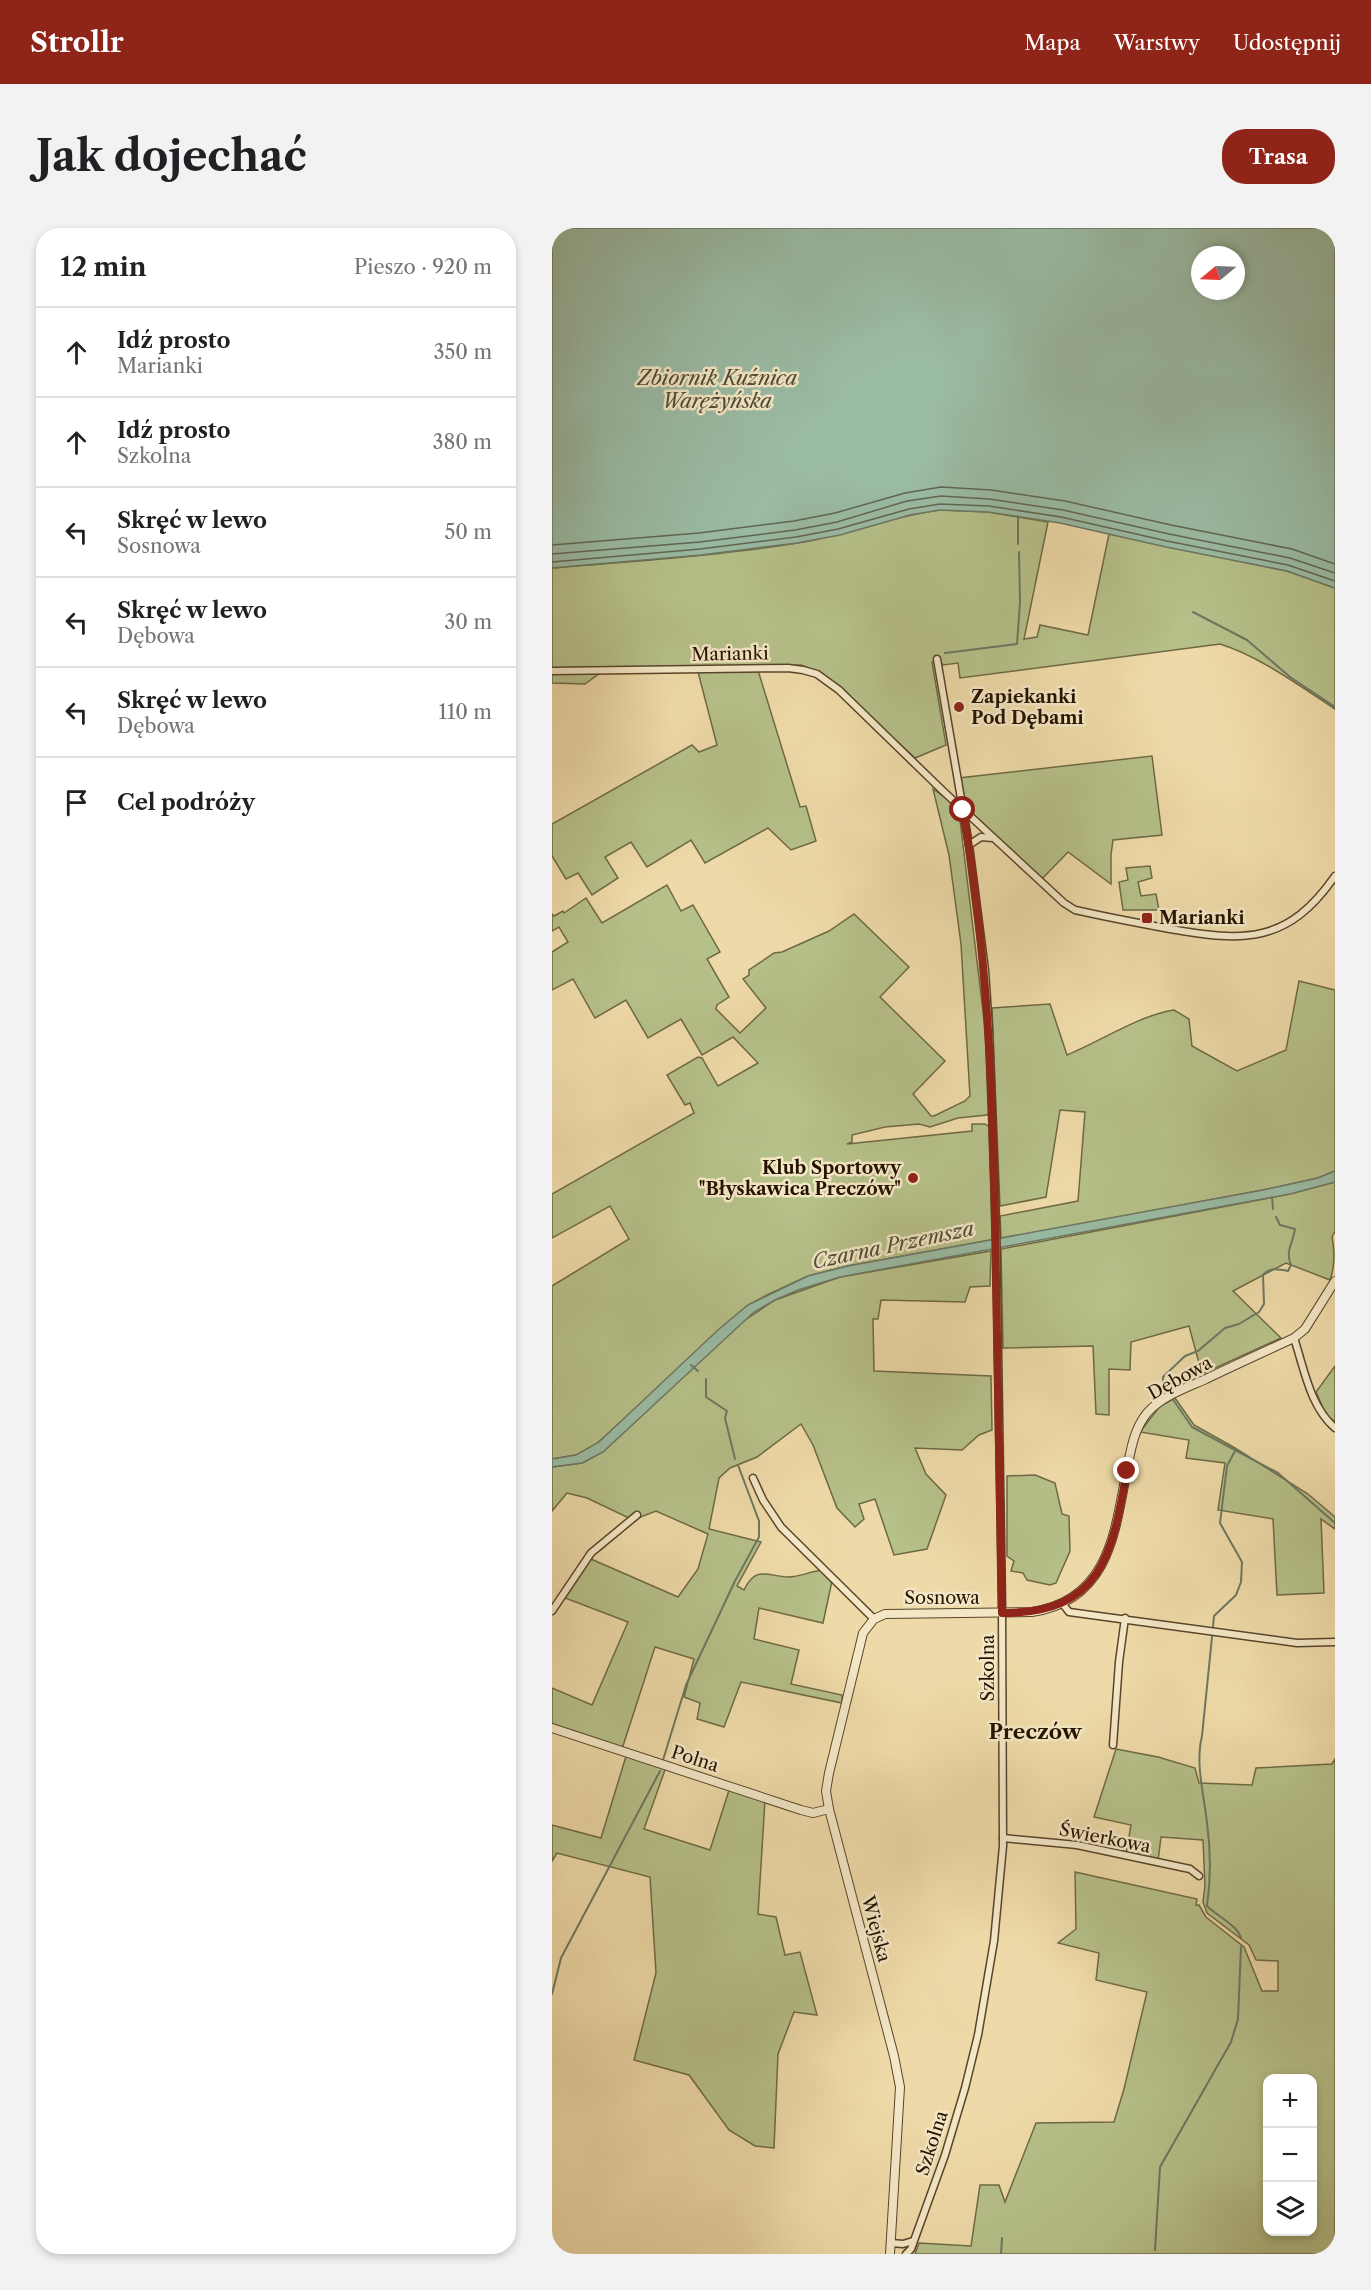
<!DOCTYPE html>
<html lang="pl">
<meta charset="utf-8">
<style>
body{margin:0;font-family:"Libre Caslon Text",serif;background:#f2f2f2;color:#202124}
.controls{position:absolute;right:18px;bottom:18px;display:grid;overflow:hidden;border-radius:12px;box-shadow:0 3px 9px #0003}
.controls button{width:54px;height:54px;display:grid;place-items:center;padding:0;border:0;border-bottom:2px solid #e0e0e0;background:#fff;color:#202124;font:30px sans-serif}
.compass{position:absolute;left:639px;top:18px;width:54px;height:54px;border-radius:50%;background:#fff;box-shadow:0 3px 9px #0003;rotate:251deg}
.stop{position:absolute;width:18px;height:18px;margin:-14px;border:4px solid #8f2418;border-radius:50%;background:#fff}
.stop.end{background:#8f2418;border-color:#fff;box-shadow:0 2px 6px #0008}
.list{margin:0;padding:0;list-style:none}
h2{display:flex;justify-content:space-between;align-items:center;height:78px;margin:0;padding:0 24px;font-size:26px}
h2 small{font-size:20px;font-weight:400;color:#757577}
.list li{display:grid;grid-template-columns:39px 1fr auto;gap:18px;align-items:center;box-sizing:border-box;height:90px;padding:0 24px;border-top:2px solid #e0e0e0}
.list b{display:block;font-size:22px;white-space:nowrap}
.list p{margin:0;font-size:20px;white-space:nowrap;color:#757577}
.list em{font-size:20px;font-style:normal;color:#757577}
.icon{flex:none;width:33px;height:33px;fill:none;stroke:currentColor;stroke-width:2;stroke-linecap:round;stroke-linejoin:round}
.map{position:relative;flex:none;width:783px;height:2026px;overflow:hidden;border-radius:24px}
header{display:flex;align-items:center;gap:36px;box-sizing:border-box;height:84px;padding:0 30px;background:#8f2418;color:#fff}
header strong{font-size:28px}
nav{display:flex;gap:33px;margin-inline-start:auto;font-size:21px}
.intro{display:flex;align-items:center;justify-content:space-between;box-sizing:border-box;height:144px;padding:0 36px}
h1{margin:0;font-size:42px}
.button{padding:15px 27px;border-radius:24px;background:#8f2418;color:#fff;font-size:21px;font-weight:700}
main{display:flex;gap:36px;padding:0 36px}
aside{flex:1;background:#fff;border-radius:24px;box-shadow:0 3px 9px #0003}
.map>svg:first-child{display:block}
.green{fill:#b6c089;stroke:#6e6944;stroke-width:1.5;fill-rule:evenodd}
.water{fill:#9abba4;stroke:#6c7762;stroke-width:1.5;fill-rule:evenodd}
.lines{fill:none;stroke-linecap:round;stroke-linejoin:round}
.shore{stroke:#606652;stroke-width:1.5}
.stream{stroke:#6c7762;stroke-width:2}
.minor-casing{stroke:#58442a;stroke-width:9}
.tertiary-casing{stroke:#58442a;stroke-width:10}
.minor{stroke:#f4e7c6;stroke-width:6}
.tertiary{stroke:#f4e7c6;stroke-width:8}
.route{stroke:#8f2418;stroke-width:8}
.poi-dot{fill:#8f2418;stroke:#f4e7c6;stroke-width:2}
.labels{text-anchor:middle;dominant-baseline:central;stroke-width:5;stroke-linejoin:round;paint-order:stroke}
.street-label{font-size:18px;fill:#261200;stroke:#f4e7c6}
.poi-label{font-size:18px;font-weight:bold;fill:#261200;stroke:#f4e7c6;text-anchor:start}
.water-label{font-size:20px;font-style:italic;fill:#4f4d39;stroke:#f4e7c6}
.quarter-label{font-size:21px;font-weight:bold;fill:#261200;stroke:#f4e7c6}
</style>
<header>
<strong>Strollr</strong>
<nav><a>Mapa</a><a>Warstwy</a><a>Udostępnij</a></nav>
</header>
<div class="intro"><h1>Jak dojechać</h1><a class="button">Trasa</a></div>
<main>
<aside>
<h2>12 min<small>Pieszo · 920 m</small></h2>
<ul class="list">
<li><svg class="icon" aria-label="ahead" viewBox="0 0 24 24"><path d="M12 20V5M6 11l6-6 6 6"/></svg><div><b>Idź prosto</b><p>Marianki</p></div><em>350 m</em></li>
<li><svg class="icon" aria-label="ahead" viewBox="0 0 24 24"><path d="M12 20V5M6 11l6-6 6 6"/></svg><div><b>Idź prosto</b><p>Szkolna</p></div><em>380 m</em></li>
<li><svg class="icon" aria-label="left" viewBox="0 0 24 24"><path d="M17 20v-9H6M10 6l-5 5 5 5"/></svg><div><b>Skręć w lewo</b><p>Sosnowa</p></div><em>50 m</em></li>
<li><svg class="icon" aria-label="left" viewBox="0 0 24 24"><path d="M17 20v-9H6M10 6l-5 5 5 5"/></svg><div><b>Skręć w lewo</b><p>Dębowa</p></div><em>30 m</em></li>
<li><svg class="icon" aria-label="left" viewBox="0 0 24 24"><path d="M17 20v-9H6M10 6l-5 5 5 5"/></svg><div><b>Skręć w lewo</b><p>Dębowa</p></div><em>110 m</em></li>
<li><svg class="icon" aria-label="arrive" viewBox="0 0 24 24"><path d="M6 21V4h12l-3 4 3 4H6"/></svg><div><b>Cel podróży</b></div></li>
</ul>
</aside>
<div class="map">
<svg width="783" height="2026" viewBox="0 0 783 2026">
<rect width="100%" height="100%" fill="#eedaa8"/>
<filter id="stains"><feTurbulence type="fractalNoise" baseFrequency=".00333" numOctaves="4"/><feColorMatrix values="0 0 0 0 .2 0 0 0 0 .09 0 0 0 0 .02 0 0 0 .5 -.17"/></filter>
<radialGradient id="worn" r=".72"><stop offset=".6" stop-color="#630" stop-opacity="0"/><stop offset="1" stop-color="#630" stop-opacity=".3"/></radialGradient>
<g class="green">
<path d="M388,282L436,284L496,294L472,411L485,409L488,397L536,407L557,306L735,343L783,360V481C748,458 707,428 668,416L408,450L406,435L391,437L387,432L380,434L394,517L363,530L271,446L249,437L205,439L248,579L254,578L264,613L239,622L216,600L153,635L139,612L95,639L79,614L53,629L66,650L40,667L26,645L14,651L0,628V596L140,517L147,524L165,517L145,440H55L33,456L0,455V340C82,333 164,328 246,315C294,307 339,288 388,282Z"/>
<polygon points="600,528 610,607 561,612 559,627 559,656 516,624 489,652 414,581 407,550"/>
<polygon points="381,561 394,570 407,584 435,816 438,884 435,887 406,890 378,899 367,896 333,899 300,907 300,914 295,916 420,903 420,896 433,896 437,899 440,1012 296,1038 256,1048 215,1067 196,1077 40,1220 24,1227 0,1231 0,1058 77,1011 58,978 0,1010 0,966 142,885 138,875 133,877 115,847 146,829 150,830 166,858 206,835 181,809 150,827 129,791 96,810 74,772 43,790 21,751 0,762 0,724 16,714 7,699 0,703 0,686 2,688 11,683 12,685 34,670 50,695 115,657 129,683 141,677 168,724 155,731 177,769 165,777 164,781 188,805 214,780 191,751 197,747 197,742 222,725 230,724 277,703 302,686 357,739 328,769 393,833 361,866 379,888 382,888 413,873 418,868 409,716 397,627"/>
<polygon points="598,638 600,650 586,654 589,668 604,666 607,682 571,682 567,654 576,652 574,640"/>
<path d="M747,753L783,762V943L766,950L711,962L449,1011L448,988L526,973L533,884L508,882L494,969L448,978L440,780L498,776L515,827C549,813 588,787 622,782L637,791L640,818L685,843L734,822Z"/>
<path d="M783,954V1003L780,1009C783,1024 783,1038 778,1052L734,1035L681,1063L729,1110L650,1146L637,1098L579,1114L578,1142L557,1141V1187L544,1186L541,1118L451,1120L449,1021L738,966Z"/>
<path d="M439,1023L438,1058L418,1059L413,1074L329,1072L326,1091H321L322,1143L439,1148L440,1202L427,1207L410,1222L363,1220L374,1246L394,1267L375,1321L342,1327L323,1271L307,1276L312,1291L303,1299L285,1280L261,1217L249,1196L205,1229L178,1240L167,1250L157,1301L209,1314L185,1358L192,1362C204,1337 215,1348 236,1349C246,1349 258,1344 269,1342L280,1353L271,1395L207,1380L202,1411L247,1422L239,1456L290,1467V1475L189,1454L172,1499L145,1491L148,1475L132,1469L142,1431L103,1419L70,1521L0,1496V1460L40,1477L76,1394L13,1370L39,1331L126,1369L146,1341L156,1306L104,1283L81,1292L35,1270L15,1265L0,1283V1239L30,1235L51,1224L190,1094L223,1072L288,1049Z"/>
<polygon points="783,1138 783,1194 774,1187 764,1164"/>
<polygon points="623,1170 642,1197 683,1220 756,1266 783,1289 783,1301 769,1291 772,1365 725,1367 721,1291 666,1282 673,1235 634,1230 637,1212 588,1204 608,1178"/>
<polygon points="483,1247 503,1255 510,1286 517,1288 518,1323 504,1355 498,1357 475,1352 471,1345 459,1343 462,1333 455,1328 455,1248"/>
<path d="M564,1521L606,1529L643,1540L647,1555L700,1557L704,1540L780,1536L783,1531V2026H363L367,2015L419,2018L428,1957H447L453,1974L484,1895L562,1894L572,1861L595,1764L544,1752L547,1725L506,1715L524,1701L523,1644L645,1671L644,1677H647L654,1689L692,1719L710,1763H726V1733L704,1732L697,1717L655,1685L651,1674L653,1658L651,1612L609,1609L606,1633L574,1626L579,1597L542,1589ZM716,1850H760V2004H716Z"/>
<polygon points="75,1525 114,1539 92,1601 158,1622 178,1559 213,1572 206,1686 224,1689 233,1727 248,1724 265,1787 242,1784 226,1826 222,1920 203,1918 177,1902 137,1847 82,1832 104,1745 98,1649 5,1625 0,1633 0,1597 49,1610"/>
</g>
<g class="water">
<path d="M0,0H783V360L735,343L614,319L508,295L436,284L388,282L358,287L288,307L245,315L149,327L0,340ZM648,27H684V63H648Z"/>
<polygon points="783,943 783,954 738,966 288,1049 246,1062 223,1072 202,1084 51,1224 30,1235 0,1239 0,1231 24,1227 47,1214 167,1101 196,1077 256,1048 296,1038 711,962 766,950"/>
</g>
<g class="lines">
<g class="shore">
<polyline points="0,317 147,305 242,293 283,285 353,265 389,259 439,262 513,273 619,297 740,321 783,336"/>
<polyline points="0,326 148,314 243,302 285,294 355,273 389,268 437,271 511,282 617,306 738,330 783,345"/>
<polyline points="0,334 148,321 244,309 286,301 357,281 388,276 437,278 509,289 615,313 736,337 783,353"/>
</g>
<g class="stream">
<polyline points="466,288 466,316"/>
<polyline points="641,384 695,412 738,449 783,479"/>
<polyline points="393,425 465,416 468,374 467,324"/>
<polyline points="720,969 721,981"/>
<polyline points="139,1137 146,1143"/>
<polyline points="154,1151 154,1169 175,1183 173,1190 183,1231"/>
<path d="M616,1164L611,1154V1149L633,1128L646,1123L673,1100L687,1096L707,1084L712,1076L711,1047C718,1039 726,1041 736,1043L739,1037C733,1023 741,1015 743,1001L728,997L724,989"/>
<polyline points="620,1170 640,1199 726,1245 783,1295"/>
<polyline points="661,1399 662,1388 684,1367 689,1354 690,1334 668,1295 675,1238 683,1223"/>
<path d="M660,1409L650,1508C643,1536 652,1566 655,1595C659,1624 659,1650 655,1678C665,1688 685,1697 689,1710"/>
<polyline points="111,1532 134,1457 183,1353 207,1309 207,1293 186,1237"/>
<polyline points="0,1766 9,1730 108,1543"/>
<polyline points="603,2022 608,1939 679,1814 686,1791 689,1719"/>
<polyline points="449,2026 450,2010"/>
</g>
<defs>
<g id="minor">
<path d="M0,443L236,440L251,442L265,446L287,462L391,563L512,675L523,682C554,689 586,695 618,701C692,714 736,716 783,648"/>
<polyline points="417,617 429,609 441,610"/>
<path d="M742,1110C752,1140 758,1179 783,1200"/>
<polyline points="201,1250 211,1272 229,1299 322,1391"/>
<polyline points="510,1375 517,1384 745,1415 783,1414"/>
<polyline points="0,1383 39,1325 85,1287"/>
<polyline points="561,1517 567,1434 573,1390"/>
<polyline points="451,1610 525,1617 638,1641 647,1648"/>
<polyline points="339,2015 351,2016 361,2013"/>
<polyline points="354,2026 359,2021 393,1927 413,1860 426,1807 442,1713 451,1618 450,1378 444,993 437,802 433,742 417,617 385,431"/>
</g>
<g id="tertiary">
<polyline points="0,1500 249,1582 261,1585 277,1581"/>
<path d="M338,2026L348,1859L342,1828L277,1581L274,1563L277,1545L311,1405L322,1391L333,1386L480,1384C558,1372 563,1303 575,1241C579,1221 582,1201 595,1185C610,1168 634,1160 654,1151C683,1137 712,1124 742,1110L753,1101L783,1053"/>
</g>
</defs>
<use href="#minor" class="minor-casing"/>
<use href="#tertiary" class="tertiary-casing"/>
<use href="#minor" class="minor"/>
<use href="#tertiary" class="tertiary"/>
</g>
<g class="lines">
<path class="route" d="M411,582C438,738 442,895 444,1053C446,1164 448,1274 450,1385C551,1385 560,1326 575,1243"/>
</g>
<g class="poi-dot">
<circle cx="407" cy="479" r="6"/>
<rect x="589" y="684" width="12" height="12" rx="3"/>
<circle cx="361" cy="950" r="6"/>
</g>
<g class="labels">
<g class="street-label">
<text transform="translate(178 426) rotate(-1)">Marianki</text>
<text transform="translate(628 1150) rotate(-29)">Dębowa</text>
<text x="390" y="1370">Sosnowa</text>
<text transform="translate(436 1440) rotate(-90)">Szkolna</text>
<text transform="translate(143 1531) rotate(18)">Polna</text>
<text transform="translate(553 1610) rotate(11)">Świerkowa</text>
<text transform="translate(324 1701) rotate(75)">Wiejska</text>
<text transform="translate(380 1915) rotate(-72)">Szkolna</text>
</g>
<g class="poi-label">
<text x="419" y="469">Zapiekanki<tspan x="419" dy="21">Pod Dębami</tspan></text>
<text x="607" y="690">Marianki</text>
<text x="349" y="940" text-anchor="end">Klub Sportowy<tspan x="349" dy="21">"Błyskawica Preczów"</tspan></text>
</g>
<g class="water-label">
<text x="165" y="150">Zbiornik Kuźnica<tspan x="165" dy="23">Warężyńska</tspan></text>
<text transform="translate(341 1017) rotate(-12)">Czarna Przemsza</text>
</g>
<g class="quarter-label">
<text x="483" y="1503">Preczów</text>
</g>
</g>
<rect width="100%" height="100%" filter="url(#stains)"/>
<rect width="100%" height="100%" fill="url(#worn)"/>
</svg>
<div class="controls">
<button>+</button>
<button>−</button>
<button><svg class="icon" aria-label="layers" viewBox="0 0 24 24"><path d="M12 4l9 5-9 5-9-5zM3 14l9 5 9-5"/></svg></button>
</div>
<svg class="compass" viewBox="-18 -18 36 36"><path d="M0-13l5 13h-10z" fill="#e53935"/><path d="M0 13l5-13h-10z" fill="#757577"/></svg>
<div class="stop" style="left:411px;top:582px"></div>
<div class="stop end" style="left:575px;top:1243px"></div>
</div>
</main>
